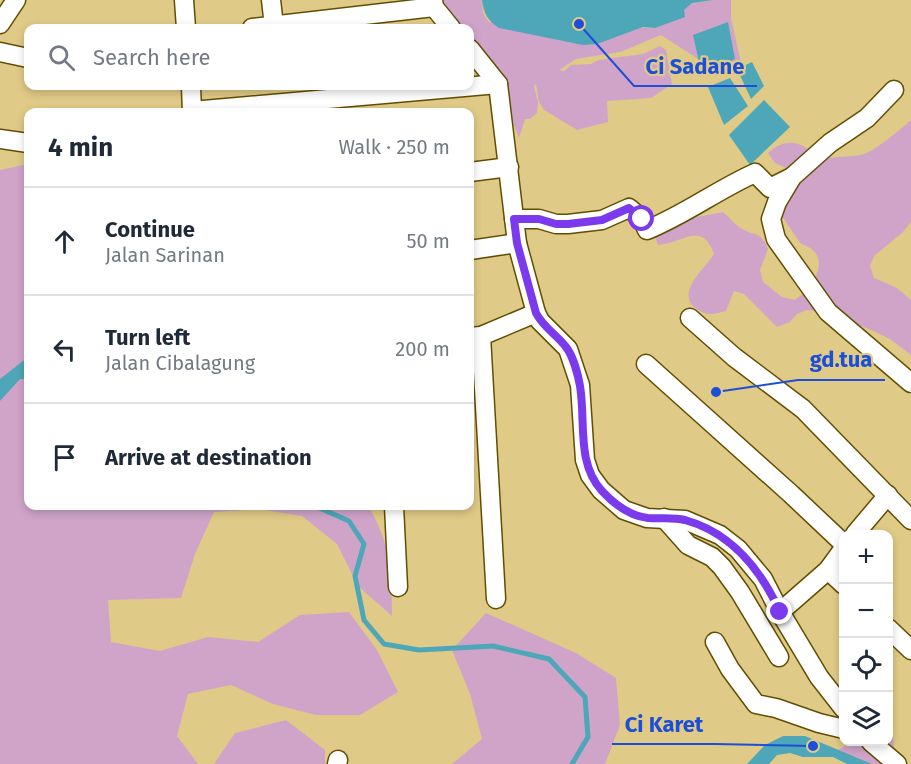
<!DOCTYPE html>
<meta charset="utf-8">
<style>
body{margin:0;font-family:"Fira Sans",sans-serif;background:#f6f6f7;color:#1f2937}
.controls{position:absolute;right:18px;bottom:18px;display:grid;overflow:hidden;border-radius:12px;box-shadow:0 3px 9px #0003}
.controls button{width:54px;height:54px;display:grid;place-items:center;padding:0;border:0;border-bottom:2px solid #e0e1e3;background:#fff;color:#1f2937;font:30px sans-serif}
.stop{position:absolute;width:18px;height:18px;margin:-14px;border:4px solid #7c3aed;border-radius:50%;background:#fff}
.stop.end{background:#7c3aed;border-color:#fff;box-shadow:0 2px 6px #0008}
.list{margin:0;padding:0;list-style:none}
h2{display:flex;justify-content:space-between;align-items:center;height:78px;margin:0;padding:0 24px;font-size:26px}
h2 small{font-size:20px;font-weight:400;color:#747a83}
.list li{display:grid;grid-template-columns:39px 1fr auto;gap:18px;align-items:center;box-sizing:border-box;height:108px;padding:0 24px;border-top:2px solid #e0e1e3}
.list b{display:block;font-size:22px;white-space:nowrap}
.list p{margin:0;font-size:20px;white-space:nowrap;color:#747a83}
.list em{font-size:20px;font-style:normal;color:#747a83}
.icon{flex:none;width:33px;height:33px;fill:none;stroke:currentColor;stroke-width:2;stroke-linecap:round;stroke-linejoin:round}
.map{position:relative;flex:none;width:911px;height:764px;overflow:hidden}
.search{position:absolute;background:#fff;box-shadow:0 3px 9px #0003;left:24px;top:24px;width:450px;height:66px;display:flex;align-items:center;gap:15px;box-sizing:border-box;padding:0 21px;border-radius:12px;color:#747a83;font-size:22px}
.panel{position:absolute;background:#fff;box-shadow:0 3px 9px #0003;left:24px;top:108px;width:450px;height:402px;border-radius:12px}
.map>svg:first-child{display:block}
.green{fill:#d0a4c9}
.water{fill:#4da7b8}
.lines{fill:none;stroke-linecap:round;stroke-linejoin:round}
.stream{stroke:#4da7b8;stroke-width:5}
.minor-casing{stroke:#624e00;stroke-width:21}
.minor{stroke:#fff;stroke-width:18}
.route{stroke:#7c3aed;stroke-width:8}
.leader{fill:none;stroke:#1d4ed8;stroke-width:2}
.callout-dot{fill:#1d4ed8;stroke:#e0ca87;stroke-width:2}
.callout-label{font-size:22px;text-anchor:middle;font-weight:bold;fill:#1d4ed8;stroke:#e0ca87;stroke-width:4.5;stroke-linejoin:round;paint-order:stroke}
</style>
<div class="map">
<svg width="911" height="764" viewBox="0 0 911 764">
<rect width="100%" height="100%" fill="#e0ca87"/>
<g class="green">
<polygon points="433,0 482,0 483,13 489,22 655,28 692,3 713,0 731,0 731,18 741,63 698,59 661,35 620,52 576,59 559,70 564,71 571,65 591,64 598,60 643,54 660,46 666,50 672,84 651,98 607,101 608,122 577,130 544,110 539,102 536,84 534,86 538,102 537,113 530,119 525,119 519,138 498,84 470,49 470,28 451,28"/>
<path d="M911,120V222L902,233L874,256L870,266L874,278L897,288L911,300V355L890,339L869,329L858,325L849,326L819,312L807,310L797,314L790,322L777,327L744,294L734,291L726,311C715,314 707,316 698,310C673,294 704,270 714,254C702,220 682,244 658,245L654,233L671,222L723,212C729,217 735,225 742,229C756,237 760,230 768,249L760,270L763,282L782,297L795,300C815,287 834,254 801,244L781,215L795,172L775,163L768,153C788,135 804,143 821,160C836,155 851,158 864,154C876,150 901,129 911,120Z"/>
<path d="M28,164V506H368C391,544 392,573 392,616L358,586L337,544L302,516L258,509L214,512L195,554L181,598L108,600L111,642L160,651L208,637L258,642L300,615L349,612L377,650L398,692L360,715H316L273,704L231,685L188,694L177,736L198,764H0V170Z"/>
<polygon points="486,613 576,653 616,678 620,725 605,764 452,764 482,739 470,694 452,650"/>
<polygon points="286,720 325,750 325,764 214,764 235,733"/>
<path d="M889,725C895,738 893,752 898,764H872L838,750L845,746L847,742H888Z"/>
</g>
<g class="water">
<path d="M482,0H713L692,3L684,10L685,17L655,28L643,27L597,44L583,45L499,28C487,20 484,14 482,0Z"/>
<polygon points="728,22 735,59 702,76 693,35"/>
<polygon points="752,62 764,86 751,99 737,69"/>
<polygon points="730,78 748,106 724,125 708,87"/>
<polygon points="764,100 790,127 750,165 729,135"/>
<polygon points="28,357 28,379 20,379 0,401 0,379"/>
<polygon points="783,736 805,736 872,764 847,764 833,757 803,757 790,753 777,755 769,764 747,764 765,745"/>
</g>
<g class="lines">
<polyline class="stream" points="315,506 349,521 364,544 355,576 364,620 384,644 419,650 493,646 549,659 585,697 588,737 572,764"/>
<defs>
<g id="minor">
<polyline points="184,0 186,28"/>
<polyline points="271,0 274,26"/>
<polyline points="433,0 434,7 451,28"/>
<polyline points="0,24 16,0"/>
<polyline points="252,28 434,7"/>
<polyline points="470,49 498,84 517,243 536,313 540,321 568,349 580,385 585,460 590,475 601,490 624,510 647,518 685,520 720,535 738,549 763,579 780,612 819,677 844,709"/>
<polyline points="0,52 28,58"/>
<polyline points="191,86 192,112"/>
<polyline points="894,90 867,118 830,143 792,177 777,202 771,219 776,239 828,312 911,383"/>
<polyline points="192,111 498,84"/>
<polyline points="0,139 28,143"/>
<polyline points="470,172 509,167"/>
<path d="M514,219H539L556,224H568L602,220L629,208L642,219L647,230C686,214 717,190 755,173L770,188L792,177"/>
<polyline points="470,250 517,243"/>
<polyline points="690,318 734,357 803,409 911,520"/>
<polyline points="481,336 496,599"/>
<polyline points="470,337 481,336 536,313"/>
<polyline points="646,364 791,494 844,544"/>
<polyline points="394,506 398,587"/>
<polyline points="664,518 688,545 712,557 722,567 740,592 779,657"/>
<polyline points="855,534 888,495"/>
<polyline points="828,570 844,585"/>
<polyline points="780,612 828,570 844,548"/>
<polyline points="888,628 911,650"/>
<polyline points="715,642 730,669 756,704 776,708 819,723 844,729"/>
<polyline points="871,742 897,764"/>
<polyline points="337,764 338,760"/>
</g>
</defs>
<use href="#minor" class="minor-casing"/>
<use href="#minor" class="minor"/>
</g>
<g class="lines">
<path class="route" d="M642,219L629,208L602,220L568,224H556L539,219H514L517,243L536,313C543,327 557,335 566,347C573,356 578,375 580,386C586,421 576,463 602,491C614,504 630,516 648,518C661,519 673,517 685,520C732,533 761,570 780,612"/>
</g>
<path class="leader" d="M579 24L634 86H757M716 392L798 380H885M813 746L715 744H612"/>
<g class="callout-dot">
<circle cx="579" cy="24" r="6"/>
<circle cx="716" cy="392" r="6"/>
<circle cx="813" cy="746" r="6"/>
</g>
<g class="callout-label">
<text x="695" y="74">Ci Sadane</text>
<text x="841" y="367">gd.tua</text>
<text x="664" y="732">Ci Karet</text>
</g>
</svg>
<div class="controls">
<button>+</button>
<button>−</button>
<button><svg class="icon" aria-label="locate" viewBox="0 0 24 24"><circle cx="12" cy="12" r="6"/><path d="M12 2v4M12 18v4M2 12h4M18 12h4"/></svg></button>
<button><svg class="icon" aria-label="layers" viewBox="0 0 24 24"><path d="M12 4l9 5-9 5-9-5zM3 14l9 5 9-5"/></svg></button>
</div>
<div class="stop" style="left:642px;top:219px"></div>
<div class="stop end" style="left:780px;top:612px"></div>
<div class="search"><svg class="icon" aria-label="search" viewBox="0 0 24 24"><circle cx="10" cy="10" r="6"/><path d="M15 15l6 6"/></svg>Search here</div>
<section class="panel">
<h2>4 min<small>Walk · 250 m</small></h2>
<ul class="list">
<li><svg class="icon" aria-label="ahead" viewBox="0 0 24 24"><path d="M12 20V5M6 11l6-6 6 6"/></svg><div><b>Continue</b><p>Jalan Sarinan</p></div><em>50 m</em></li>
<li><svg class="icon" aria-label="left" viewBox="0 0 24 24"><path d="M17 20v-9H6M10 6l-5 5 5 5"/></svg><div><b>Turn left</b><p>Jalan Cibalagung</p></div><em>200 m</em></li>
<li><svg class="icon" aria-label="arrive" viewBox="0 0 24 24"><path d="M6 21V4h12l-3 4 3 4H6"/></svg><div><b>Arrive at destination</b></div></li>
</ul>
</section>
</div>
